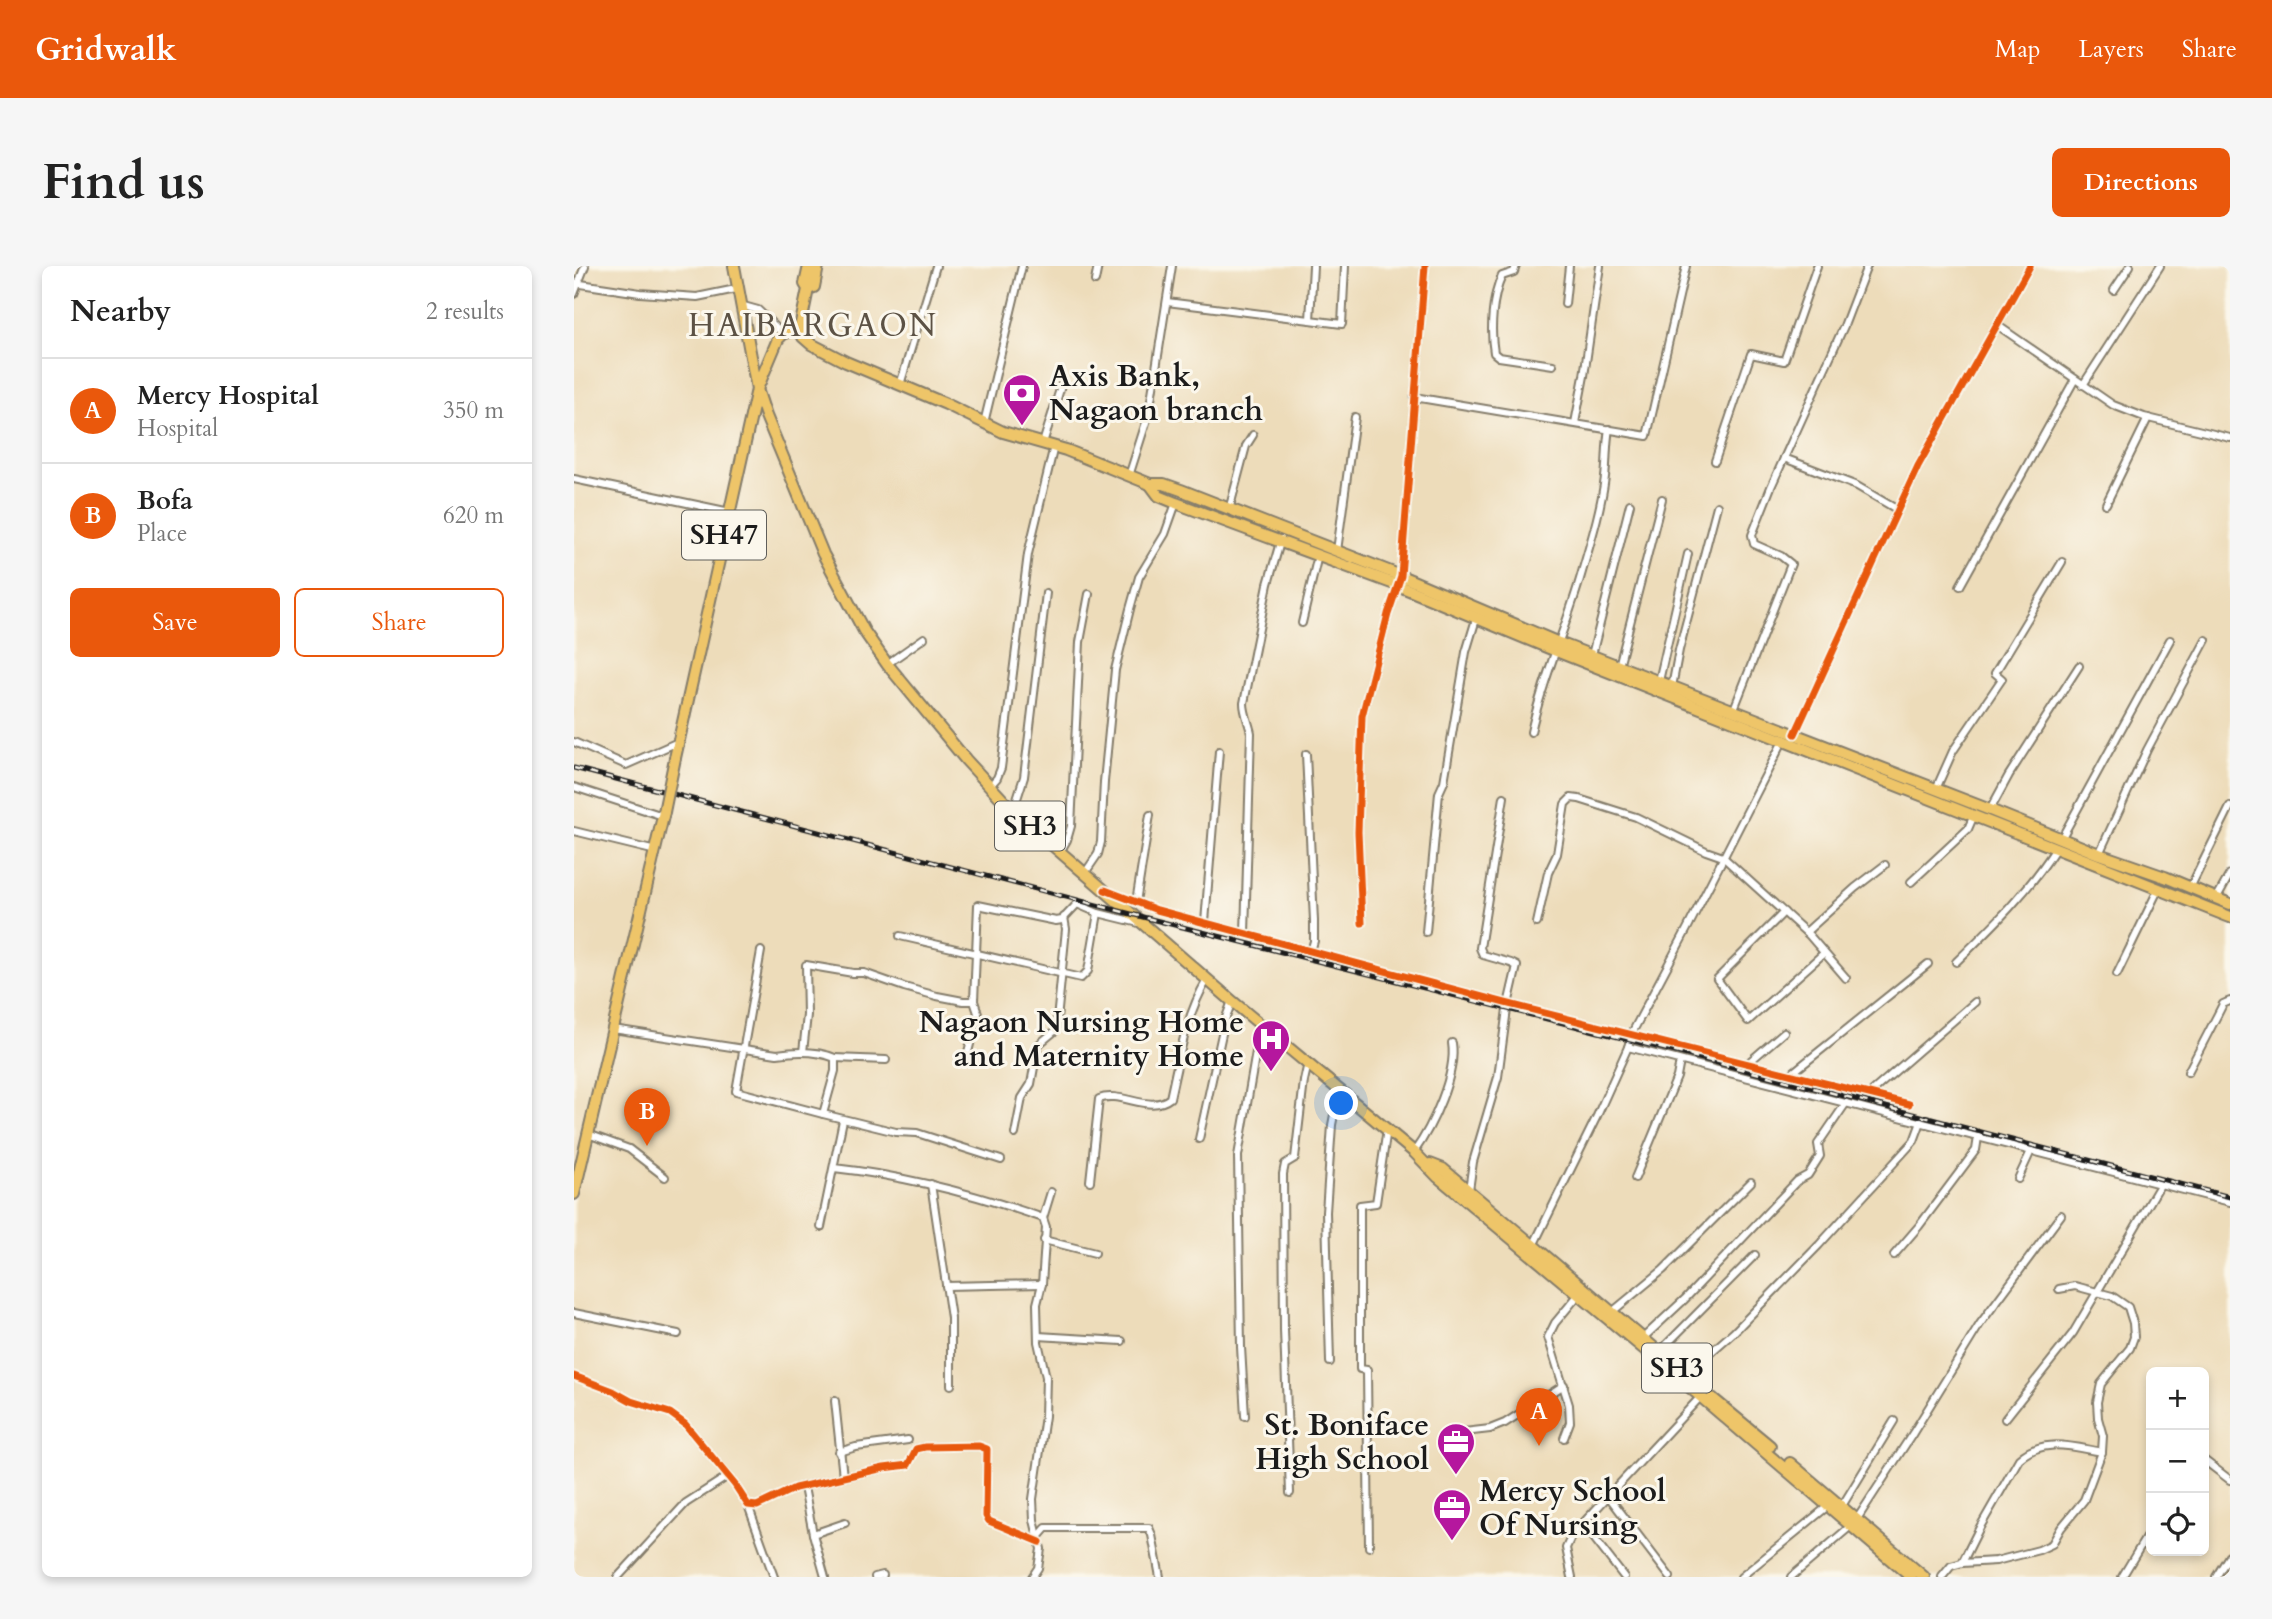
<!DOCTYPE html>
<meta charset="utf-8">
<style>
body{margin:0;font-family:Cardo,serif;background:#f6f6f6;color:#222}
.controls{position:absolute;right:21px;bottom:21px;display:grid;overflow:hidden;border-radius:10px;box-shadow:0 4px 10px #0003}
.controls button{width:63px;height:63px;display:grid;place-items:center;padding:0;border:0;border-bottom:2px solid #e0e0e0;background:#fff;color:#222;font:35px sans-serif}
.you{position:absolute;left:768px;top:838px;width:24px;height:24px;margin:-18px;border:5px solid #fff;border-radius:50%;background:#1a73e8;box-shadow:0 0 0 10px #1a73e833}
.badge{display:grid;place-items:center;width:46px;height:46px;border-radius:50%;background:#ea580c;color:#fff;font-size:23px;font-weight:700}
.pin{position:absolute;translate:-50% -58px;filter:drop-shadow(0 2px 4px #0008)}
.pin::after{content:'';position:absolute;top:37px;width:24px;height:21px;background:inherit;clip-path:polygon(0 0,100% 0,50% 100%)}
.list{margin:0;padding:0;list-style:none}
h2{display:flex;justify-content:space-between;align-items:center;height:91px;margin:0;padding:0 28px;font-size:30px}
h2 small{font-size:23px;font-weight:400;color:#767676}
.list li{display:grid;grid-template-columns:46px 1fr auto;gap:21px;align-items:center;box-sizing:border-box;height:105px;padding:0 28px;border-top:2px solid #e0e0e0}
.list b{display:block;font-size:26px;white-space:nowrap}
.list p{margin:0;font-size:23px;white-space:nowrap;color:#767676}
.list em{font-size:23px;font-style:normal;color:#767676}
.actions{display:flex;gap:14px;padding:21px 28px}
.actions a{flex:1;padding:16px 0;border:2px solid #ea580c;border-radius:10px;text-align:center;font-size:24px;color:#ea580c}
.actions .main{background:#ea580c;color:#fff}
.icon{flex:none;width:38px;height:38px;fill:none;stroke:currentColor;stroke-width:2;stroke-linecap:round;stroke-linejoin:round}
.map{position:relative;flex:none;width:1656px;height:1311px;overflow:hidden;border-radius:10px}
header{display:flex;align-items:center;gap:42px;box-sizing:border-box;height:98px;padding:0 35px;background:#ea580c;color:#fff}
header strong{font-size:33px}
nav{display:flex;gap:38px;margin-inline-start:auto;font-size:24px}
.intro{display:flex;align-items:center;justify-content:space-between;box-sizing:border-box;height:168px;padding:0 42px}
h1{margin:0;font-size:49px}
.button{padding:18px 32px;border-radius:10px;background:#ea580c;color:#fff;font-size:24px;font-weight:700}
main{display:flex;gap:42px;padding:0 42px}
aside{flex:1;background:#fff;border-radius:10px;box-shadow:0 4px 10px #0003}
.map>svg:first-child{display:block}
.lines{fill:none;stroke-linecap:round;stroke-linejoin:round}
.minor-casing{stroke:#847c6b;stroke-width:10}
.primary-casing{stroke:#847c6b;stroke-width:14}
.minor{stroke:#fff;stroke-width:6}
.primary{stroke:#eec569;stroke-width:10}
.rail-casing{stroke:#1c1c1c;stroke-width:5}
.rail{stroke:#fbf7ec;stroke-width:2.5;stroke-dasharray:8;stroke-linecap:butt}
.primary-bridge-casing{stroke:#847c6b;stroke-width:14;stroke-linecap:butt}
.primary-bridge{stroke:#eec569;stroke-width:10}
.cycleway-casing{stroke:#fbf7ec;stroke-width:11}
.cycleway{stroke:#e8590c;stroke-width:7}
.labels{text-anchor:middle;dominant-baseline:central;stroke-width:6;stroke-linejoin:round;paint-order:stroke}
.shield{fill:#fbf7ec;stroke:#5f5e5a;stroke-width:2}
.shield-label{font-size:28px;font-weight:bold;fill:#1c1c1c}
.poi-label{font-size:30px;font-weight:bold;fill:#1c1c1c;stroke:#fbf7ec;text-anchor:start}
.neighbourhood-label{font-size:32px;letter-spacing:2px;fill:#5c5245;stroke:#fbf7ec}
</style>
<header>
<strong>Gridwalk</strong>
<nav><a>Map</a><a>Layers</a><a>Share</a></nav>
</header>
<div class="intro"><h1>Find us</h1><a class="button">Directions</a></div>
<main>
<aside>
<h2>Nearby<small>2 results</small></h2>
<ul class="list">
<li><span class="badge">A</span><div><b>Mercy Hospital</b><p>Hospital</p></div><em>350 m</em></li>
<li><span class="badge">B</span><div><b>Bofa</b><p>Place</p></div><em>620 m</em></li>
</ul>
<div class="actions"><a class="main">Save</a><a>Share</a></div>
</aside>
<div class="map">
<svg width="1656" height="1311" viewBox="0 0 1656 1311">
<rect width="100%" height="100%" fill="#fbf7ec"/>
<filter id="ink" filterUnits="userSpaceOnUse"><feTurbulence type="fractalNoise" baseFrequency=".0143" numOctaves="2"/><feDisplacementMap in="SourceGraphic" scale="14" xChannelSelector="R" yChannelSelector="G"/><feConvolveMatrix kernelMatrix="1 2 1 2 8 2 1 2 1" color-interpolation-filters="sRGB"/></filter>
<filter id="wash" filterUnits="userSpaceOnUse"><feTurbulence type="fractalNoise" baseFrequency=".00686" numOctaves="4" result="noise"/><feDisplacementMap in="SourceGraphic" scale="28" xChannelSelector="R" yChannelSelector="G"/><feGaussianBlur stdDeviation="1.57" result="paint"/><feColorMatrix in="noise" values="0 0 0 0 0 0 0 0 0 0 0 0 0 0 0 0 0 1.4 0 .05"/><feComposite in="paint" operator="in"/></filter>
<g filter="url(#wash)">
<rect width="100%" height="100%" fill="#eddcba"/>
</g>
<g filter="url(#ink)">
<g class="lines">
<defs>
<g id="minor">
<path d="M942,0L940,6L928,10C918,31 916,64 920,87L925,91L979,99"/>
<polyline points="521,15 524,0"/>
<polyline points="0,17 66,27 123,31 162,23"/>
<polyline points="1540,24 1556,0"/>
<polyline points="0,28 11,0"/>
<polyline points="593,36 768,58 771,0"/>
<polyline points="991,38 995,0"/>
<polyline points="166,39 184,44 209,68"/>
<polyline points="736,54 739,0"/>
<polyline points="1423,59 1539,139 1570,151 1656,172"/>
<polyline points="326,119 362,0"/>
<polyline points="1509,119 1586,0"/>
<polyline points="840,131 1073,170 1112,0"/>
<polyline points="410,157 448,0"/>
<polyline points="1001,157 1010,110 1026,0"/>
<polyline points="469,177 487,120"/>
<polyline points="1210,192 1283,220 1324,244"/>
<polyline points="1141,195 1177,88 1210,95 1243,0"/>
<polyline points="555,210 575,147 598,0"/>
<polyline points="0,213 156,246"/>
<polyline points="1532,238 1574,152"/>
<polyline points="655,244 672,180 679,169"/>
<polyline points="763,285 781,151"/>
<polyline points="1386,320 1501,113"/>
<polyline points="728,357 744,289"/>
<polyline points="1018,389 1056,238"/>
<polyline points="313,398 350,372"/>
<polyline points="1045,400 1088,233"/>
<polyline points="1085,415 1114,288"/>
<polyline points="1098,421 1105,384 1143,240"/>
<polyline points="1160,443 1217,298 1207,290 1180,278 1178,269 1197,221 1270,60 1293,0"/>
<path d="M957,466C969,411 993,360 1008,306C1017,275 1027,243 1031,211C1033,195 1032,179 1035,163"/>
<polyline points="1221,468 1344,200 1456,0"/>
<polyline points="0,476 52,499 104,476"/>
<polyline points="732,488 740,655 740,675 737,685"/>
<polyline points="0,521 89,550"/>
<polyline points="415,521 423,512 427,502 454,288 480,180"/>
<polyline points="1362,523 1379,485 1428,413 1421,407 1488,296"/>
<polyline points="1416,544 1435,509 1505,400"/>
<polyline points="439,545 450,511 472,327"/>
<polyline points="0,565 82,585"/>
<polyline points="1487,573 1596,374"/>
<polyline points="486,586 493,574 497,560 506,376 515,328"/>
<polyline points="1525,588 1573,484 1632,374"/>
<polyline points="511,607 524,588 527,576 530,516 541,404 556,343 565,311 591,268 602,237"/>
<polyline points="1337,616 1394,563 1400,549"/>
<polyline points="1616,622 1656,541"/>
<polyline points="539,627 583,644 931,737 1335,838"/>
<polyline points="1642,633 1656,608"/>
<polyline points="562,636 576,549"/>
<polyline points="1210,646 1143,713 1174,755 1250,687"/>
<polyline points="631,656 645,485"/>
<polyline points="788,657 784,566 788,450 814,348 827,310 851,0"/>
<polyline points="963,657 974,607 983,588 991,538 997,532 1005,533 1062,551 1132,585 1149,591 1235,669 1272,712"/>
<polyline points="852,666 865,527 870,516 892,386 902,353"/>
<polyline points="1232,666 1281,622 1311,599"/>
<path d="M671,667L677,467C675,457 670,447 670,437L694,318L707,273"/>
<polyline points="326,670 507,712 514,705 524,647"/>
<polyline points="187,685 162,825 249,848"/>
<path d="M1382,696C1419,660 1454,626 1482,582"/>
<polyline points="1543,708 1584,624"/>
<path d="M39,763L203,788C222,785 242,784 261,792V805L249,848L322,866L343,867L427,894"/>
<polyline points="1054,781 1656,936"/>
<polyline points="229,786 233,749 232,699 279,707 290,707 330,721 363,730 389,735 400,735"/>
<polyline points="394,786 404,747 400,735 404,639 482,655 488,654 503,638 524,647 565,657"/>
<polyline points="261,792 312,794"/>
<polyline points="1174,797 1210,766"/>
<polyline points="1614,806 1646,744 1649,738 1656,735"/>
<polyline points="1217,808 1354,698"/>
<polyline points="1295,828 1401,736"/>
<polyline points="14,868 55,883 91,911"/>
<polyline points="441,868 448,832 457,818 464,779 482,764 492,663 490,651"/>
<polyline points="625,873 651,754 658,735"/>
<path d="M840,886C858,861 883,808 878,777"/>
<path d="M260,902C332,910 401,928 469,952L472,961L468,1018L463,1038L464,1076L472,1111L471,1150L459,1233L460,1254L467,1283L464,1302L458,1311"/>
<polyline points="1061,912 1103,811 1106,795"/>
<polyline points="1444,913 1457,885"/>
<path d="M516,915L525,833C546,824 576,848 596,832C605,792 612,749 633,714"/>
<polyline points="357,918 377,1052 377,1119"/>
<polyline points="895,924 899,896 924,811 933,743 943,700 937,697 909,689 906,682 930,531"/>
<polyline points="469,952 477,926"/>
<polyline points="247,961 269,854"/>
<polyline points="470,974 521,987"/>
<polyline points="959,980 1023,850 1054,781 1058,767 1113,663 1210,473"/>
<polyline points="1320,989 1345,960 1402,884 1404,871"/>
<polyline points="372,1020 468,1018"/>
<polyline points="1038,1046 1089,1004 1177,916"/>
<polyline points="0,1047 104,1068"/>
<polyline points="464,1070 548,1075"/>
<polyline points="1068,1073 1111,1033 1223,915 1234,909 1246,890 1244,878 1272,837"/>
<polyline points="1085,1086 1181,989"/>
<polyline points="756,1096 752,946 758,859 765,823"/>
<polyline points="1111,1109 1160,1066 1245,979 1340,875 1347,856"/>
<polyline points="0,1110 39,1125 57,1135 96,1147 111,1158 161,1219 174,1239 183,1240 221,1222 310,1202 334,1199 342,1183 351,1181 405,1180 413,1183 412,1250 415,1255 466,1276"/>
<polyline points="261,1135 269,1211"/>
<polyline points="671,1150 667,1081 664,890 684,774 691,763"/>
<polyline points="1431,1153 1499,1067 1586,919"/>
<polyline points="873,1168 916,1163 931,1157 990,1119"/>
<polyline points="990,1172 996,1156 995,1139 974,1071 981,1057 1006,1027"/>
<polyline points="265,1186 282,1181 334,1174"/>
<polyline points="1630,1194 1656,1214"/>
<polyline points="230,1221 239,1268 251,1311"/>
<polyline points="716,1227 710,1064 709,908 711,898 721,892 730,815 734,797"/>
<polyline points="1035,1231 1096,1311"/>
<polyline points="174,1239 200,1311"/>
<polyline points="1268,1240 1320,1155"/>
<polyline points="1283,1253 1339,1167 1406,1058 1487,949"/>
<polyline points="1009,1258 1050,1311"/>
<polyline points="239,1268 271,1257"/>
<polyline points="465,1270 472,1262 575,1262 578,1269 586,1311"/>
<polyline points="795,1281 793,1104 786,1103 786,939 802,937 813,863"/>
<path d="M1388,1297L1406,1261L1445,1193C1469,1171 1499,1181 1528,1186"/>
<polyline points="44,1311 112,1237 154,1210"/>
<polyline points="301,1311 309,1309"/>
<polyline points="998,1311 992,1282 998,1269 1131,1126"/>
<polyline points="1167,1311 1254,1240"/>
<polyline points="1217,1311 1278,1259"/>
<polyline points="1368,1311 1377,1300 1388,1297 1422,1295 1465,1284 1478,1278 1487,1262 1510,1234 1528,1186 1529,1170 1524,1152 1523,1136 1527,1118 1556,1082 1560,1071 1559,1057 1554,1041 1538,1030 1501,1020 1485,1023"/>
<polyline points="1548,1311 1577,1263"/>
<polyline points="1642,1311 1655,1290"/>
</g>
<g id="primary">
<polyline points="160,0 183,123 192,150 249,288 290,365 313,398 392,494 439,545 658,735 840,886 864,911 1106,1113 1337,1311"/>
<polyline points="235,0 231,18 234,23 226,62 229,71 237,78 272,96 372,138 429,166 492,184 576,218 590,218 607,224 827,310 985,377 1416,544 1525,588 1591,611 1656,638"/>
<polyline points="234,23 240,21 244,0"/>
<polyline points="576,218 585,230 602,237 823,319 982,385 1656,651"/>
<polyline points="101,492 183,123 204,73 209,68 226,62"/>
<polyline points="856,898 869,903 1105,1103"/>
<polyline points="0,928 90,546"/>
<polyline points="1138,1132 1196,1180"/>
<polyline points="1216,1197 1350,1311"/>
</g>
</defs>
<use href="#minor" class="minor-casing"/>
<use href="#primary" class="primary-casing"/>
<use href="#minor" class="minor"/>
<use href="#primary" class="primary"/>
<defs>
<polyline id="rail" points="0,502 557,648 1056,774 1656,931"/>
</defs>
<use href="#rail" class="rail-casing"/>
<use href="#rail" class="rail"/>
<defs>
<polyline id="primary-bridge" points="90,546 101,492"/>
</defs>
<use href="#primary-bridge" class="primary-bridge-casing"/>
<use href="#primary-bridge" class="primary-bridge"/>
<defs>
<g id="cycleway">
<polyline points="1221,468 1344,200 1456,0"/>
<polyline points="531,624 583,644 931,737 1335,838"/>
<polyline points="788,657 784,566 788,450 814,348 827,310 851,0"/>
<polyline points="0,1110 39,1125 57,1135 96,1147 111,1158 161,1219 174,1239 183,1240 221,1222 310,1202 334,1199 342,1183 351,1181 405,1180 413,1183 412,1250 415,1255 466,1276"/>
</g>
</defs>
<use href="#cycleway" class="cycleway-casing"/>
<use href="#cycleway" class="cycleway"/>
</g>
</g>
<defs>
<symbol id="bank-pin" viewBox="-11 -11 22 30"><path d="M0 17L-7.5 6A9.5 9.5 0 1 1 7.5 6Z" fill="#b5179e" stroke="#fbf7ec"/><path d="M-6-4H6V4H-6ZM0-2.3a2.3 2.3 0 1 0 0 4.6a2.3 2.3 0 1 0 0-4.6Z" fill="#fff"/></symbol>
<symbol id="hospital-pin" viewBox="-11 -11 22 30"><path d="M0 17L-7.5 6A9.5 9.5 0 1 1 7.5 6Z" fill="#b5179e" stroke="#fbf7ec"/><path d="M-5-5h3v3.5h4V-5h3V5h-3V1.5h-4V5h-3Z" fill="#fff"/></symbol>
<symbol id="office-pin" viewBox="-11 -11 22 30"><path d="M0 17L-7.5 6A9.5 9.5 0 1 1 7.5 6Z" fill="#b5179e" stroke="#fbf7ec"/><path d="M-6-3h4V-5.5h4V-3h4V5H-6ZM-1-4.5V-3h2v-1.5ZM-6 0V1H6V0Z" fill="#fff"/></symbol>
</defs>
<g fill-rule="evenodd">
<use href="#bank-pin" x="426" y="105" width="44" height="60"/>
<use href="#hospital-pin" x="675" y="751" width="44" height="60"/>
<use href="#office-pin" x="860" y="1154" width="44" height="60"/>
<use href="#office-pin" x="856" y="1220" width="44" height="60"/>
</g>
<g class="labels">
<g class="shield">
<rect x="108" y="244.5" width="84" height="49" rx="5"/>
<rect x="421" y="535.5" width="70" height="49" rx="5"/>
<rect x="1068" y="1077.5" width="70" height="49" rx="5"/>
</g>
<g class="shield-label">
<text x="150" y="269">SH47</text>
<text x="456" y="560">SH3</text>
<text x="1103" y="1102">SH3</text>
</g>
<g class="poi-label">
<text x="475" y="110">Axis Bank,<tspan x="475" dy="34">Nagaon branch</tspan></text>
<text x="670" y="756" text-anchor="end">Nagaon Nursing Home<tspan x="670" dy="34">and Maternity Home</tspan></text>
<text x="855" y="1159" text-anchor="end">St. Boniface<tspan x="855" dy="34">High School</tspan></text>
<text x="905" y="1225">Mercy School<tspan x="905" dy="34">Of Nursing</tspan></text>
</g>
<g class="neighbourhood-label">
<text x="239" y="60">HAIBARGAON</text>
</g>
</g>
</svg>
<div class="controls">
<button>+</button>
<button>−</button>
<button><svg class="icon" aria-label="locate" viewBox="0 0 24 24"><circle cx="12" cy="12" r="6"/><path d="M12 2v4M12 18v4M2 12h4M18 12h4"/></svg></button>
</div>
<div class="you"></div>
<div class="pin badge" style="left:965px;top:1180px">A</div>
<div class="pin badge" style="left:73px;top:880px">B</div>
</div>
</main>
